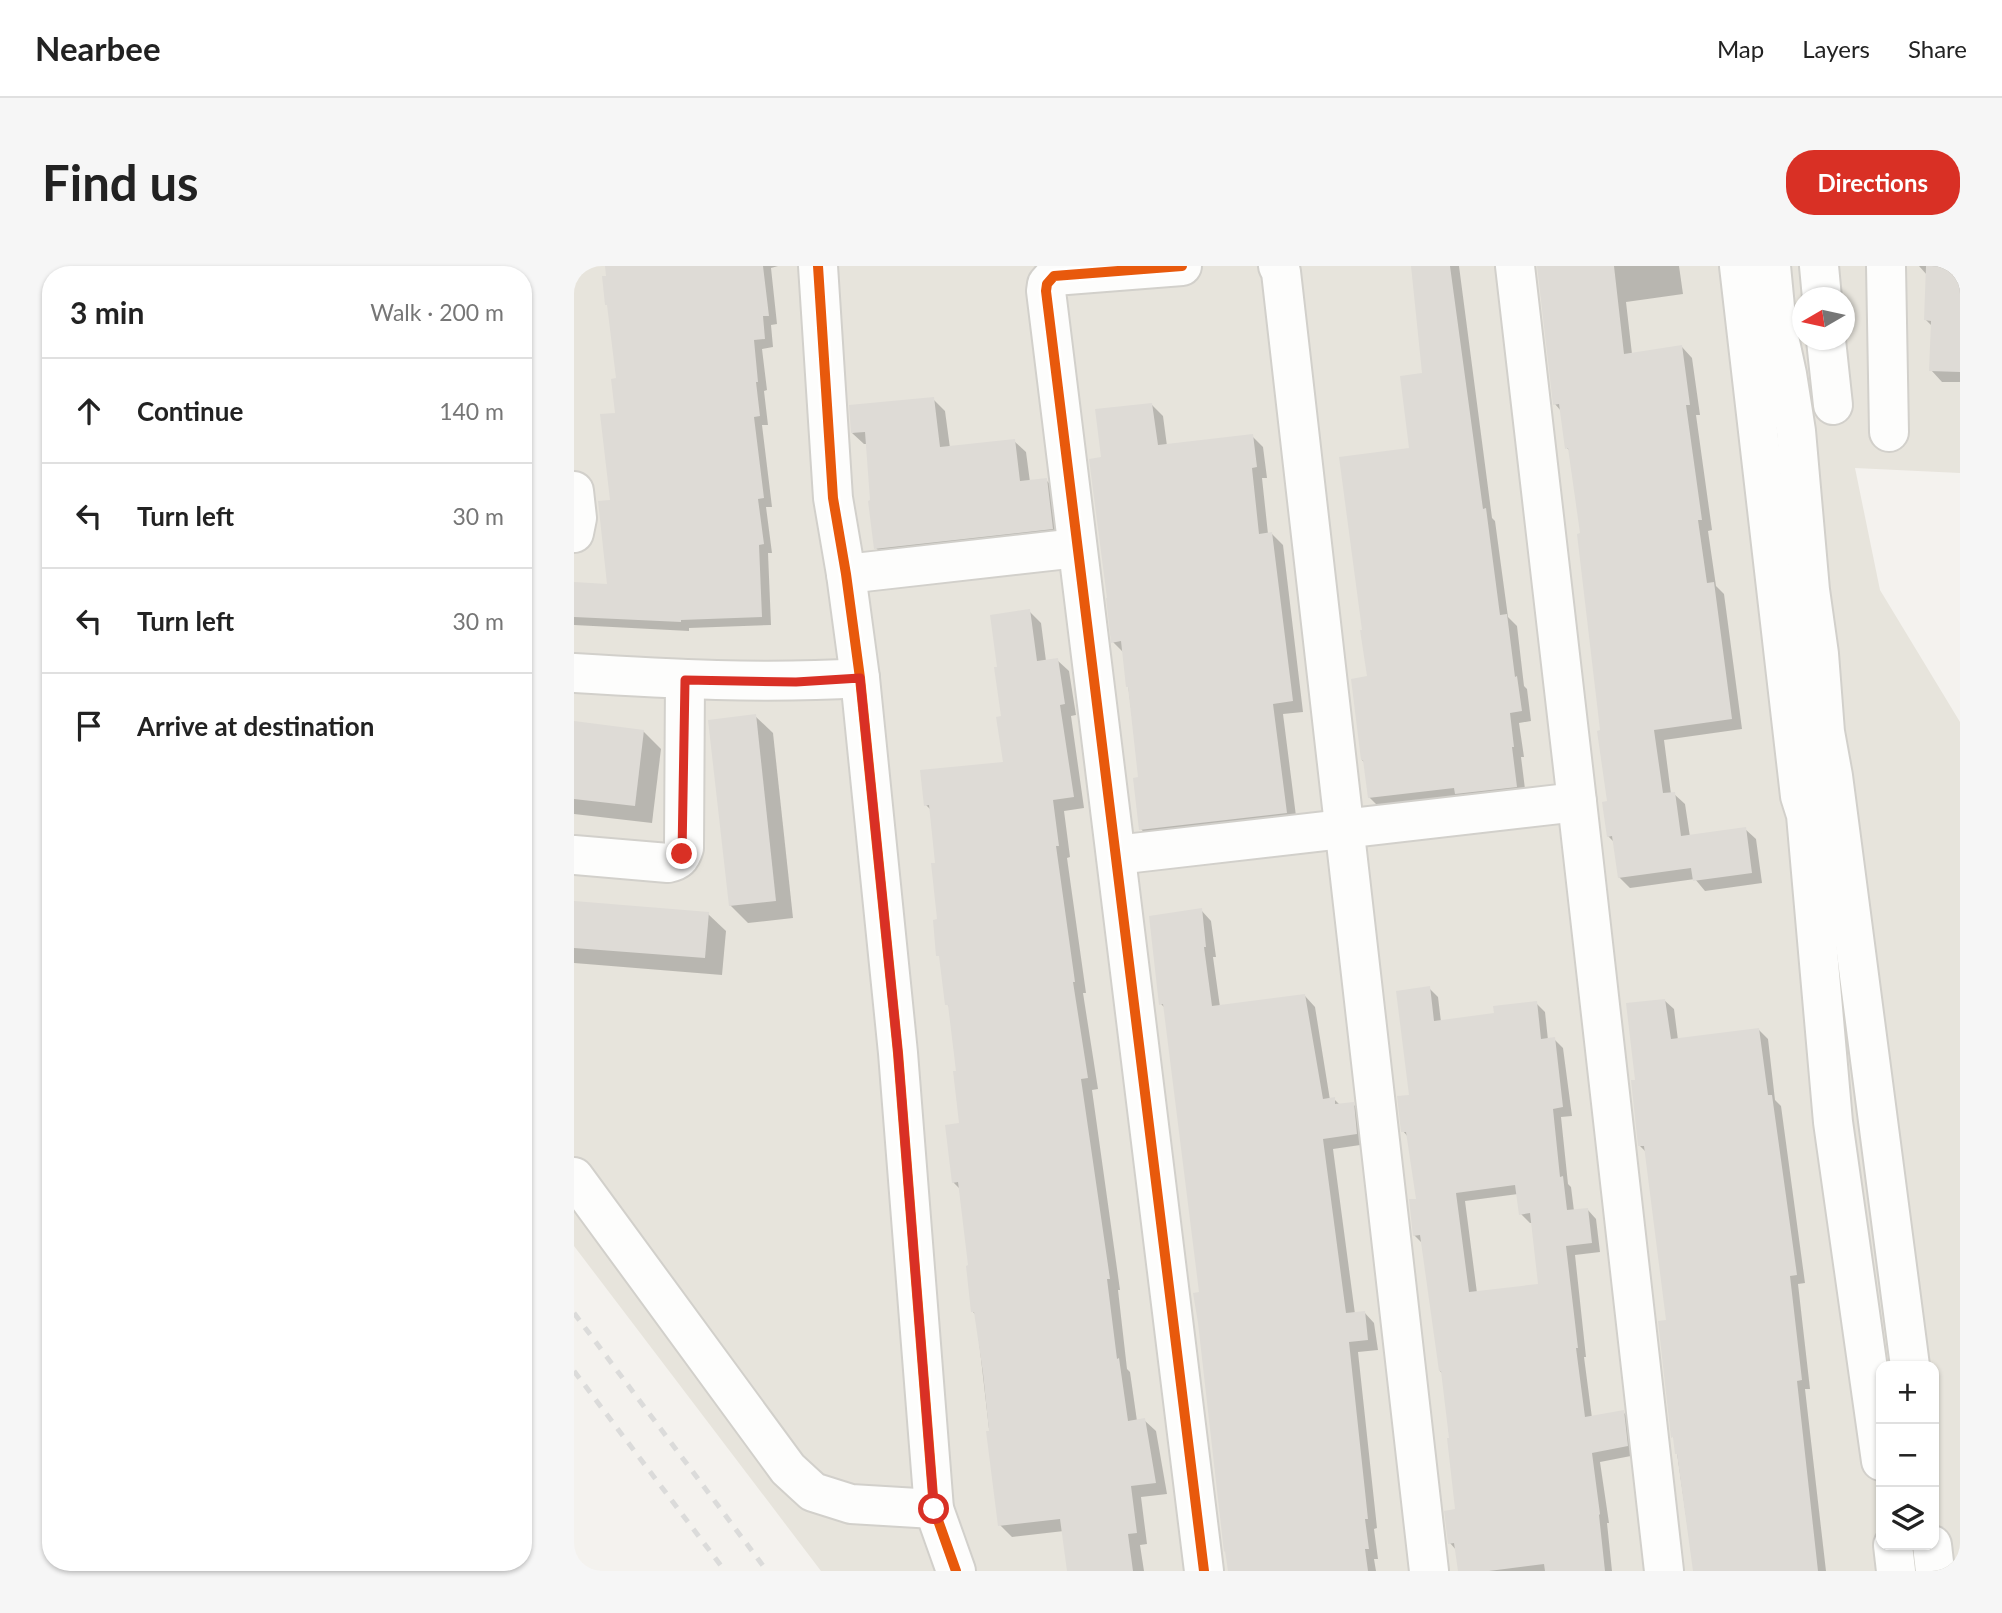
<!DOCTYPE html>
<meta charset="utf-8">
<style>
body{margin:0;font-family:Lato,sans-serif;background:#f6f6f6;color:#222}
.controls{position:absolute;right:21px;bottom:21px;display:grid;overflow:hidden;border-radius:14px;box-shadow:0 2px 5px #0004}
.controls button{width:63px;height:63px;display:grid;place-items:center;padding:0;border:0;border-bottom:2px solid #e0e0e0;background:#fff;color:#222;font:35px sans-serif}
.compass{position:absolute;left:1218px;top:21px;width:63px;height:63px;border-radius:50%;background:#fff;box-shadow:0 2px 5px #0004;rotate:261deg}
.stop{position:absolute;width:21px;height:21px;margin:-16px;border:5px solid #d93025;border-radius:50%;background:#fff}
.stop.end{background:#d93025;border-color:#fff;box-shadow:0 2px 7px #0008}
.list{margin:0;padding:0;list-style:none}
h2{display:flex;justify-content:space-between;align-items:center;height:91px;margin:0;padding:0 28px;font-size:30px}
h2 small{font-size:23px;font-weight:400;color:#767676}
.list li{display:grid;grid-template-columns:46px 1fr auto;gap:21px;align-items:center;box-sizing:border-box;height:105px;padding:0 28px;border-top:2px solid #e0e0e0}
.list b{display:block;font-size:26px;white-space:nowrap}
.list em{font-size:23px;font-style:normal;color:#767676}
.icon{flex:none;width:38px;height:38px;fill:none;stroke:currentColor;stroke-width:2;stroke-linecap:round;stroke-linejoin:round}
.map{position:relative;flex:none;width:1386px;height:1305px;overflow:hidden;border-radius:28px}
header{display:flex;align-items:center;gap:42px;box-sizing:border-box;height:98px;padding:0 35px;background:#fff;border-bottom:2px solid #e0e0e0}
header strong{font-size:33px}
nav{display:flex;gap:38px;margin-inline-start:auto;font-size:24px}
.intro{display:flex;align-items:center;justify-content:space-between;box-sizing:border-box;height:168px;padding:0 42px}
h1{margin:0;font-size:49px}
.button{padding:18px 32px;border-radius:28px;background:#d93025;color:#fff;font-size:24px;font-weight:700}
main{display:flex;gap:42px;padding:0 42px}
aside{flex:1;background:#fff;border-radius:28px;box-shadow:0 2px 5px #0004}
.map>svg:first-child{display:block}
.residential{fill:#e7e4dc;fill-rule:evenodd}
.shadow{fill:#0003;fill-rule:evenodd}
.building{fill:#dedbd6;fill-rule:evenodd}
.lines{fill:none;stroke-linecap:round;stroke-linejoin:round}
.street-casing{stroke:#d2d0cb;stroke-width:42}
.street{stroke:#fdfdfc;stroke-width:38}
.rail{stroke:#dbdbda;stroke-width:5;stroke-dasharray:9 9;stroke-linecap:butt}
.cycleway-casing{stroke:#fff;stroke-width:15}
.cycleway{stroke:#e8590c;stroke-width:10}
.route{stroke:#d93025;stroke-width:9}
</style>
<header>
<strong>Nearbee</strong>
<nav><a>Map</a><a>Layers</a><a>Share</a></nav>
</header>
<div class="intro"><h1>Find us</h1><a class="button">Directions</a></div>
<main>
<aside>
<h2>3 min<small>Walk · 200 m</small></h2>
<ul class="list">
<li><svg class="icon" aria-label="ahead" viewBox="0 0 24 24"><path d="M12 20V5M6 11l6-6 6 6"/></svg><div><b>Continue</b></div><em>140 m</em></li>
<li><svg class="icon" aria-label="left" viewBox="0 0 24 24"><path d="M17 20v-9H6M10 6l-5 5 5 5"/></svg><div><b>Turn left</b></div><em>30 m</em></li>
<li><svg class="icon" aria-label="left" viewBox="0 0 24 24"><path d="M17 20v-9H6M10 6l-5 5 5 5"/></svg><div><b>Turn left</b></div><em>30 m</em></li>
<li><svg class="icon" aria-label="arrive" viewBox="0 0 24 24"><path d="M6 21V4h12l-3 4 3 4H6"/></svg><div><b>Arrive at destination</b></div></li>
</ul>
</aside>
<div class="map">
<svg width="1386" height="1305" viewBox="0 0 1386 1305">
<rect width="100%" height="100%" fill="#f4f2ee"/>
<path class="residential" d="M0,0H1386V207L1281,202L1306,324L1386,456V1305H247L0,980ZM1228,32H1270V74H1228ZM1307,1100H1360V1279H1307Z"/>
<g class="shadow">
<polygon points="33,0 204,0 197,2 203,58 197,59 199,81 188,83 193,124 190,125 194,159 188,159 198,241 192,241 198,287 194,287 197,359 115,362 115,365 0,359 0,318 35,320 44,114"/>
<polygon points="838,0 885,0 918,252 921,255 934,351 943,360 950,420 953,423 957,455 945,457 950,491 947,491 952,531 806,542 795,531 791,497 788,494 850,109"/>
<polygon points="965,0 1105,0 1109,28 1052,36 1058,88 1108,81 1118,92 1126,149 1122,149 1138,264 1134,265 1142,320 1150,328 1168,463 1090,474 1097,528 1100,528 1111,538 1116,571 1171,563 1182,573 1188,617 1131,625 1121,613 1056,622 1045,611 1040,576 1034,570 1035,537 1008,269 996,185 993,182 987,145 981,138"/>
<polygon points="1345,0 1386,0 1386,116 1368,116 1357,104 1358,60 1352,54 1353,9"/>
<polygon points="359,133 371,145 376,182 440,175 452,186 456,216 472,214 484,226 490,274 314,294 302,282 294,178 290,178 278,167"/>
<polygon points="578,139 589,150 593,180 678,170 689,181 693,212 688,212 694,268 698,268 709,279 729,446 709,448 723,558 578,575 567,563 566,513 550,387 539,376 529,193"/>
<polygon points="455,345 467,357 472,395 483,394 495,405 502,449 497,450 510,542 490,545 496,591 493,592 512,727 509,727 524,823 518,824 546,1024 544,1024 553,1103 556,1106 563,1155 570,1154 582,1165 593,1228 567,1231 573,1278 566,1279 570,1305 495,1305 490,1265 438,1271 426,1259 402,1049 399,1046 396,1001 386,923 379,916 387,859 384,807 376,742 373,738 363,598 357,544 352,539 431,497 425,402"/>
<polygon points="181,450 199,467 219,652 174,657 156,639"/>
<polygon points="0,457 69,465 87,483 78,557 0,548"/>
<polygon points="0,637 134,648 152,665 148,709 0,697"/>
<polygon points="627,644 637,655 642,691 639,691 646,741 731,730 741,741 756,834 760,833 766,839 779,838 789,848 793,878 759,883 781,1048 790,1046 800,1057 804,1084 784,1086 803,1262 800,1263 804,1293 800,1293 802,1305 656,1305 627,1027 591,742 587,738"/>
<path d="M855,722L864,731L867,756L922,749L962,737L971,746L974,774L980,773L989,782L998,850L987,851L994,918L997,921L1000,945L1013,943L1022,953L1026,986L1001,989L1012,1091H1010L1018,1152L1049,1146L1058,1155L1062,1189L1026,1196L1035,1257H1033L1038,1305H886L883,1285L876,1277L883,1245L869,1108L866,1105L848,977L840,969L844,934L835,872L829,865L837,830ZM944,928L947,948L956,957H959L966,1019L903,1027L891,935Z"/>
<polygon points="1090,734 1100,743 1104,774 1185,764 1194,773 1201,834 1207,840 1231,1017 1224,1018 1236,1123 1231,1123 1252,1305 1120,1305 1101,1173 1099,1171 1094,1055 1073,887 1066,880 1063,815"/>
</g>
<g class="building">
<polygon points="31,0 189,0 195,50 189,50 191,73 180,74 184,116 182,116 186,150 180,151 190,232 184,233 190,278 185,279 188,351 107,354 107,356 0,351 0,316 33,318 24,235 36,234 26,148 41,147 37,113 42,112 33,39 31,39 28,10 32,10"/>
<polygon points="837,0 876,0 909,243 912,242 926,349 933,348 941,411 943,410 948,445 936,447 940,481 938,481 943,521 881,528 880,522 794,532 789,494 787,494 777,413 793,410 786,364 788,364 765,191 835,182 826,110 848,107"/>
<polygon points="963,0 1040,0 1050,88 1108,79 1116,139 1112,139 1128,254 1124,254 1133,317 1140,316 1158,453 1080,464 1089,527 1101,526 1107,570 1172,561 1178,607 1119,615 1117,602 1044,612 1038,570 1033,571 1028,536 1033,535 1023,465 1026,464 1003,268 1006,267 994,182 991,183 985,138 979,139"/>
<polygon points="1352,0 1386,0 1386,106 1355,105 1357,55 1350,54"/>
<polygon points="360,131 366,181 441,173 446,215 473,212 479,263 300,283 294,235 296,234 291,166 277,167 275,139"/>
<polygon points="578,137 584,179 679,168 683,201 678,202 685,268 698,266 719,435 699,438 713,547 565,564 559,512 564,511 554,421 552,421 547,375 537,377 532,332 533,332 515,193 527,191 521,143"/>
<polygon points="456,343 463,395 484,392 491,438 486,439 500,531 479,534 485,580 482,580 501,716 499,716 514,812 507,813 536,1013 533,1013 543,1093 545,1092 554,1155 571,1152 582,1217 557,1220 563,1267 554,1268 559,1305 493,1305 486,1253 424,1260 412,1165 415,1165 409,1107 400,1046 397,1046 392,1000 394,999 384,916 378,917 371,859 385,857 379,805 382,805 374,739 371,739 365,690 362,690 359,654 363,653 357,597 361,597 355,539 350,540 346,504 429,496 422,451 427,450 420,401 423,401 416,349"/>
<polygon points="182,448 202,635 155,640 134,454"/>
<polygon points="0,455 70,464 61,540 0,533"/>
<polygon points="0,635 135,646 131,692 0,682"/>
<polygon points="628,642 632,681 630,681 638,740 731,728 749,833 761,831 761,838 780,836 783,868 749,873 772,1047 791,1045 794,1074 775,1076 794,1253 791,1253 795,1283 791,1283 794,1305 654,1305 651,1285 650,1286 624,1057 619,1027 625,1026 589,738 585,739 575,650"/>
<path d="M856,720L860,755L920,747L919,740L963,735L967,773L981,771L989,841L979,843L986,911L989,910L993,944L1014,942L1018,977L992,980L1004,1082H1002L1011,1151L1050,1144L1054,1180L1018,1187L1026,1248L1025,1249L1031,1305H971L970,1298L915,1305H884L880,1277L874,1278L870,1245L881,1243L873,1172H875L867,1105H865L846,969L839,970L835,933H842L832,866H827L823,830L835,829L822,725ZM941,919L945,949L956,947L964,1018L895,1026L882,927Z"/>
<polygon points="1091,733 1097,773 1185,762 1194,829 1198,829 1223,1009 1216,1010 1228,1114 1223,1115 1244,1305 1119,1305 1103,1188 1101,1188 1099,1171 1097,1172 1084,1055 1092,1054 1070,880 1064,880 1057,814 1061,814 1052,737"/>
</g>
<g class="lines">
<defs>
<g id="street">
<polyline points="244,0 259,232 272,308 286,412 324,787 360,1243 382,1305"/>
<polyline points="608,0 480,10 473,18 472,25 630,1305"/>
<polyline points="704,0 707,6 855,1305"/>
<polyline points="1165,0 1226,530 1232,549 1259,856 1307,1195"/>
<polyline points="1197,0 1203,62 1213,108 1222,165 1236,324 1245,388 1251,466 1259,510 1336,1100"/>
<polyline points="1245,0 1248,32"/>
<polyline points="1312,0 1315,166"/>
<polyline points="1252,74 1259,139"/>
<polyline points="0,225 3,252 0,267"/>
<polyline points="272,308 503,282"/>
<path d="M0,407C95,413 190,418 286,412"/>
<polyline points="1003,536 1090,1305"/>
<path d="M0,589L94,597C104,595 107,592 110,582L111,414"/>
<polyline points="542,589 1003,536 941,0"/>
<polyline points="0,911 214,1203 239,1226 277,1238 360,1243"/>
<polyline points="1319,1279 1322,1305"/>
<polyline points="1358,1279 1361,1305"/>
</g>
</defs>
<use href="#street" class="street-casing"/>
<use href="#street" class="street"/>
<g class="rail">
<polyline points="0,1047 193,1305"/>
<polyline points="0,1105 151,1305"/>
</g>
<defs>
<g id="cycleway">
<polyline points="244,0 259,232 272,308 286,412 324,787 360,1243 382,1305"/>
<polyline points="608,0 480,10 473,18 472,25 630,1305"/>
</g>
</defs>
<use href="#cycleway" class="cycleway-casing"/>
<use href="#cycleway" class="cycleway"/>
</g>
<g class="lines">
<polyline class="route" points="108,588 111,414 222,416 286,412 324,787 360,1243"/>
</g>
</svg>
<div class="controls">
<button>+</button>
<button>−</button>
<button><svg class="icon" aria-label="layers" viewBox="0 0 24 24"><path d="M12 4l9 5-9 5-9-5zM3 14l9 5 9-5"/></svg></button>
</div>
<svg class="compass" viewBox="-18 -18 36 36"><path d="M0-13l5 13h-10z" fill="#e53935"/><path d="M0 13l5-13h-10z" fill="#767676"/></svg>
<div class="stop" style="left:360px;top:1243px"></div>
<div class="stop end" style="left:108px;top:588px"></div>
</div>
</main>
